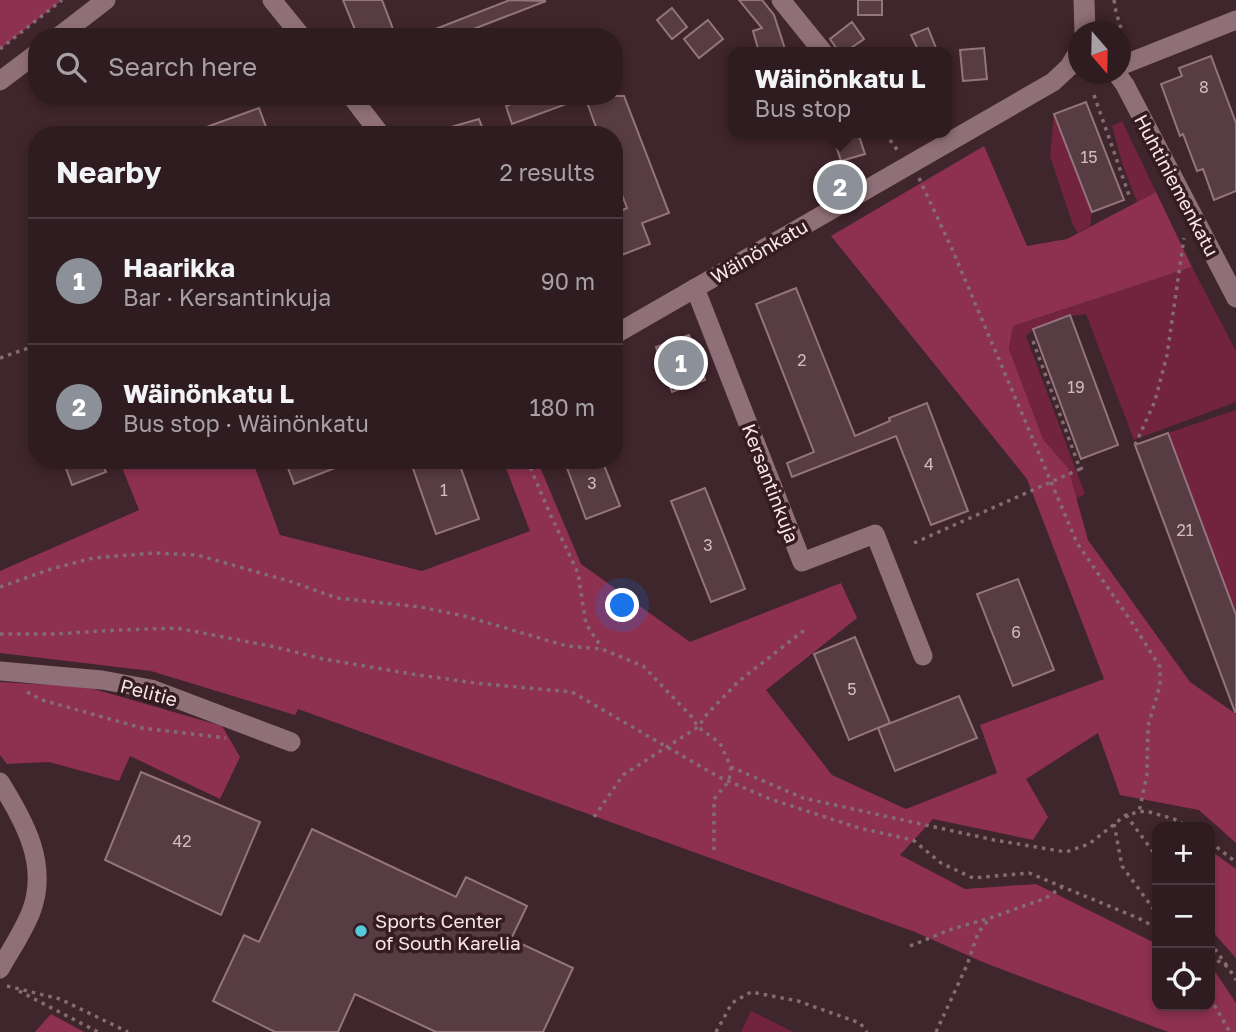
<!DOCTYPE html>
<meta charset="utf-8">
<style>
body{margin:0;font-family:"Golos Text",sans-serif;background:#37252a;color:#f1f3f6}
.controls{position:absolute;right:21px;bottom:21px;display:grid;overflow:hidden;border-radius:14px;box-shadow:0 4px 10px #0003}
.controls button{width:63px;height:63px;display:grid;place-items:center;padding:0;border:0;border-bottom:2px solid #4a3a3f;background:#2f1c21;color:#f1f3f6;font:35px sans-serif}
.compass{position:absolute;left:1068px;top:21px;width:63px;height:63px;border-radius:50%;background:#2f1c21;box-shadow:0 4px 10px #0003;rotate:160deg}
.you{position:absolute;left:623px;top:606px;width:24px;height:24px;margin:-18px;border:5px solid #fff;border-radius:50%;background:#1a73e8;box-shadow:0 0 0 10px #1a73e833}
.badge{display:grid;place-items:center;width:46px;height:46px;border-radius:50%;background:#8c9099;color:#fff;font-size:23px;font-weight:700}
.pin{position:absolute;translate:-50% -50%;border:4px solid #fff;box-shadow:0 2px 7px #0006}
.popup{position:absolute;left:728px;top:47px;width:224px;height:91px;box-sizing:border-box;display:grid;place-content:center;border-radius:14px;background:#2f1c21;filter:drop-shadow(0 2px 5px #0005);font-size:23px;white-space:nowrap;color:#a7a1a5}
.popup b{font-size:26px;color:#f1f3f6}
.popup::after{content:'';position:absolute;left:50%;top:100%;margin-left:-14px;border:14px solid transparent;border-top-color:#2f1c21}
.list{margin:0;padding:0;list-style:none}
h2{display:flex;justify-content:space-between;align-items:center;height:91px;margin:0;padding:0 28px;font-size:30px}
h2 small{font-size:23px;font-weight:400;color:#a7a1a5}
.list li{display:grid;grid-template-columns:46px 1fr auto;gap:21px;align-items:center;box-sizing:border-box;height:126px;padding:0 28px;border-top:2px solid #4a3a3f}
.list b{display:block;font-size:26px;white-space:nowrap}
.list p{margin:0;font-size:23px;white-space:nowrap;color:#a7a1a5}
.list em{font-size:23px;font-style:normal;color:#a7a1a5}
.icon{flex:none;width:38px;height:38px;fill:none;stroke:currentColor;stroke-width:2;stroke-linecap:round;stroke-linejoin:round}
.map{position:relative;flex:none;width:1236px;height:1032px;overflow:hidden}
.search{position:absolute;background:#2f1c21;box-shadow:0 4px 10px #0003;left:28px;top:28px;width:595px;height:77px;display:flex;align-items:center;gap:18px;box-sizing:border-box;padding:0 24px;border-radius:28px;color:#a7a1a5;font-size:26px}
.panel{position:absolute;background:#2f1c21;box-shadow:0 4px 10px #0003;left:28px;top:126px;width:595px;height:343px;border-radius:28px}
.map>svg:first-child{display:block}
.green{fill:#72233e}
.forest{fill:#8e3151}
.building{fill:#583c43;stroke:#95757d;stroke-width:2}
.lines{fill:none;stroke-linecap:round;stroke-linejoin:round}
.path{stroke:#836c72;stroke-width:3.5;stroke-dasharray:3.5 5;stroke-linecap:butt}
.minor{stroke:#907078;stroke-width:19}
.tertiary{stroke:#907078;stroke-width:21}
.poi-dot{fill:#54cadd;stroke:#351c22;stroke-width:2.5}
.labels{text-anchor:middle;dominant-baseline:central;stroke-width:7;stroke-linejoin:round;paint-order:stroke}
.number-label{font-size:16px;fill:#d0bcc0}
.street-label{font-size:19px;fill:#f8e6ea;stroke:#351c22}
.poi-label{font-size:19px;fill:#f8e6ea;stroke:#351c22;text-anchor:start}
</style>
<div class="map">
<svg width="1236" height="1032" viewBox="0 0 1236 1032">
<rect width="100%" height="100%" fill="#3f252c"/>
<g class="green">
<polygon points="1054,114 1092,212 1090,226 1078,233 1073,225 1050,156"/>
<polygon points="1122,121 1156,192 1137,202 1123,166 1112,126"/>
<path d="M1192,267L1236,351V402L1134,440L1086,314C1066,316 1041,322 1026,336L1085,494L1076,499L1068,468L1043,439L1009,349L1013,326Z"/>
<polygon points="1236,410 1236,615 1168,433"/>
<polygon points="751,1011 793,1032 741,1032"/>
</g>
<g class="forest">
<polygon points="0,0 62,0 0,49"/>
<polygon points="984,146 1027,246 1067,239 1156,192 1192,267 1013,326 1009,349 1043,439 1068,468 1088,540 1190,682 1236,714 1236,843 1199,810 1120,795 1098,733 1026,779 1048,817 1033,840 933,819 900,855 965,889 1036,884 1157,944 1157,1006 1210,1006 1210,970 1216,973 1236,1003 1236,1032 1168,1032 985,963 915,932 298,709 295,715 151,671 0,653 0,571 139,510 119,460 252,460 280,535 422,571 530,531 503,460 537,460 581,564 690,642 841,583 857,618 766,690 832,775 906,809 997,773 980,725 1104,679 1027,479 831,236"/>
<polygon points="0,682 87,687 222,726 240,757 220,799 130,756 119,781 49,762 7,764 0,755"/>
<polygon points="1210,850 1236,869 1236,958 1210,929"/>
<polygon points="51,1014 84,1032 35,1032"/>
</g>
<g class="building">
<polygon points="343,0 382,0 396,37 358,37"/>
<polygon points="510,0 546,1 453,37 415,37"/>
<polygon points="739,0 762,0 774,15 786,52 759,52 753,31 762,28"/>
<rect x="858" y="0" width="24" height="15"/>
<polygon points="672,8 687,27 672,39 657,20"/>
<polygon points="708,20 723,39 699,58 684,39"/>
<polygon points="852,22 864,39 845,52 839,52 830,39"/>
<polygon points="928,28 936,48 925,52 919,52 911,35"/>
<polygon points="984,48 987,79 963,81 960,50"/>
<polygon points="1211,56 1236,123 1236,191 1214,200 1203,169 1197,171 1183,134 1180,136 1161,84 1182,76 1179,68"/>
<polygon points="534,96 624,96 669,213 642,223 650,244 614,258 614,214 627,208 614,174 614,135 599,135 585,97 512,124 506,106"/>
<polygon points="1086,102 1124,200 1092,212 1054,114"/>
<polygon points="259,108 269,135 190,135 190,133"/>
<polygon points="479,119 485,135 437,135 437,131"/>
<polygon points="832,133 858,133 865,154 841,161"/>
<polygon points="796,288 855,436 890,421 889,418 927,403 968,511 931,525 896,436 792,477 787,463 814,452 756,304"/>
<polygon points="1070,315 1118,445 1081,459 1033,329"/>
<polygon points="689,335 705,380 672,392 656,347"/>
<polygon points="1168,433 1236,615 1236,712 1235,712 1135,445"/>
<polygon points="63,460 101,460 106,472 72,485"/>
<polygon points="285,460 353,460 353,461 294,484"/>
<polygon points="410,460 458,460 479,519 436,534"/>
<polygon points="564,460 602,460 620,506 586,519"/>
<polygon points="705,488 745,589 711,602 671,501"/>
<polygon points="1018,579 1054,670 1013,686 977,594"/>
<polygon points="855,637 890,723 849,740 814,654"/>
<polygon points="959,696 977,738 895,771 878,728"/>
<polygon points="141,772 260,822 221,915 105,860"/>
<polygon points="312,829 456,897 466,877 527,906 511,939 573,968 543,1032 436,1032 355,994 338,1032 275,1032 213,1001 244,935 259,942"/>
</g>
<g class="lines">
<g class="path">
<polyline points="1114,0 1116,12 1126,45"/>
<polyline points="0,49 62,0"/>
<polyline points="1094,95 1130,198"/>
<polyline points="885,133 898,151"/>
<polyline points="919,178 952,249 1077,543 1133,624 1160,667 1160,685 1148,726 1147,775 1139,812"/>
<polyline points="1033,341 1080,469 1087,466"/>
<polyline points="0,358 37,345"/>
<polyline points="1135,445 1155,401 1167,355 1184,238"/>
<polyline points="527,460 551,516 578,573 586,624 602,648"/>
<polyline points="914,543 1080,469"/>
<polyline points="0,587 51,569 93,558 155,553 197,555 289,581 337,598 421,607 464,616 567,646 602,649 643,666 692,717 698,727 720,743 731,767 803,798 994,840 1066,852 1089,844 1126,815 1139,812 1146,811 1174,819 1189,827"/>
<polyline points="0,634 54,634 119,630 177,628 275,647 323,659 412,674 475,683 572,692 719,777 770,799 859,828 913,840 941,863 973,878 1029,873 1138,918 1157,928"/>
<polyline points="27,692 42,700 142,728 226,738"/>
<polyline points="1126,815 1157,857"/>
<polyline points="594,817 623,775 698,727 707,714 739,681 807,628"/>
<polyline points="1114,824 1122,866 1157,914"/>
<polyline points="1210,842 1236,862"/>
<polyline points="714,850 714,799 729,781 731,767"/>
<polyline points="1210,942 1227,966"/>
<polyline points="910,946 952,929 990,918 1046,898 1062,887"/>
<polyline points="1210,956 1228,967 1236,980"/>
<polyline points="7,986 60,999 128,1032"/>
<polyline points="19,991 98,1032"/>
<polyline points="1210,998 1230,1032"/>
<polyline points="716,1032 732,1003 751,992 798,1001 860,1023 867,1032"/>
<polyline points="936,1032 967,965 978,933 990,918"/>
</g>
<g class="minor">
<polyline points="272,0 302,37"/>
<polyline points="781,0 823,52"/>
<polyline points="58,37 106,0"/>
<polyline points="1120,66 1236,20"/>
<polyline points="1117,74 1125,85 1236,298"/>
<polyline points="0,81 37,53"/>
<polyline points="351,96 381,135"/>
<polyline points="695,288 802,562 875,534 923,656"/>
<polyline points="614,335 1053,82 1069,67 1078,52"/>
<polyline points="0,671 102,680 151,689 291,742"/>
<path d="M0,782C25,822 49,865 31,912C23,932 10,951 0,969"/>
</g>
<polyline class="tertiary" points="1084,0 1085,32"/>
</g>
<circle class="poi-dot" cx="361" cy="931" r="7"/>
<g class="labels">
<g class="number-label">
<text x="1204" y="87">8</text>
<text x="1089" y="157">15</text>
<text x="802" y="360">2</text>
<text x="1076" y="387">19</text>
<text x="929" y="464">4</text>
<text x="592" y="483">3</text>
<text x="444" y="490">1</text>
<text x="1185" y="530">21</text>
<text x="708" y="545">3</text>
<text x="1016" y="632">6</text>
<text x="852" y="689">5</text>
<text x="182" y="841">42</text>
</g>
<g class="street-label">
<text transform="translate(1177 185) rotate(62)">Huhtiniemenkatu</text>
<text transform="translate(759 251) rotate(-30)">Wäinönkatu</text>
<text transform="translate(771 483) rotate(69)">Kersantinkuja</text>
<text transform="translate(149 692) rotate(15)">Pelitie</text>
</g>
<g class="poi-label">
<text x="375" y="920">Sports Center<tspan x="375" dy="22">of South Karelia</tspan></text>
</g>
</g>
</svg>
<div class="controls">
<button>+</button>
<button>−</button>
<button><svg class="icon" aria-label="locate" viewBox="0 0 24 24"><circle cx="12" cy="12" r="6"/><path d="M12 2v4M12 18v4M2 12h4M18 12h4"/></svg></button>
</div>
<svg class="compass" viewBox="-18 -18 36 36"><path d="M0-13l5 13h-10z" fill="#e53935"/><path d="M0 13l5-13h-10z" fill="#a7a1a5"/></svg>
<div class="you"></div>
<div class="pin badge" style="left:681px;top:363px">1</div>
<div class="pin badge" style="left:840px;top:187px">2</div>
<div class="popup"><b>Wäinönkatu L</b>Bus stop</div>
<div class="search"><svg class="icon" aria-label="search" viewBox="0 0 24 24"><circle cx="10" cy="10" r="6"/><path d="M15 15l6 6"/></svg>Search here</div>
<section class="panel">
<h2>Nearby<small>2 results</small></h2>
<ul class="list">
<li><span class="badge">1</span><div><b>Haarikka</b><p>Bar · Kersantinkuja</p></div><em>90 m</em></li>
<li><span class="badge">2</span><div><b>Wäinönkatu L</b><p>Bus stop · Wäinönkatu</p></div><em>180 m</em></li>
</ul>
</section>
</div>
